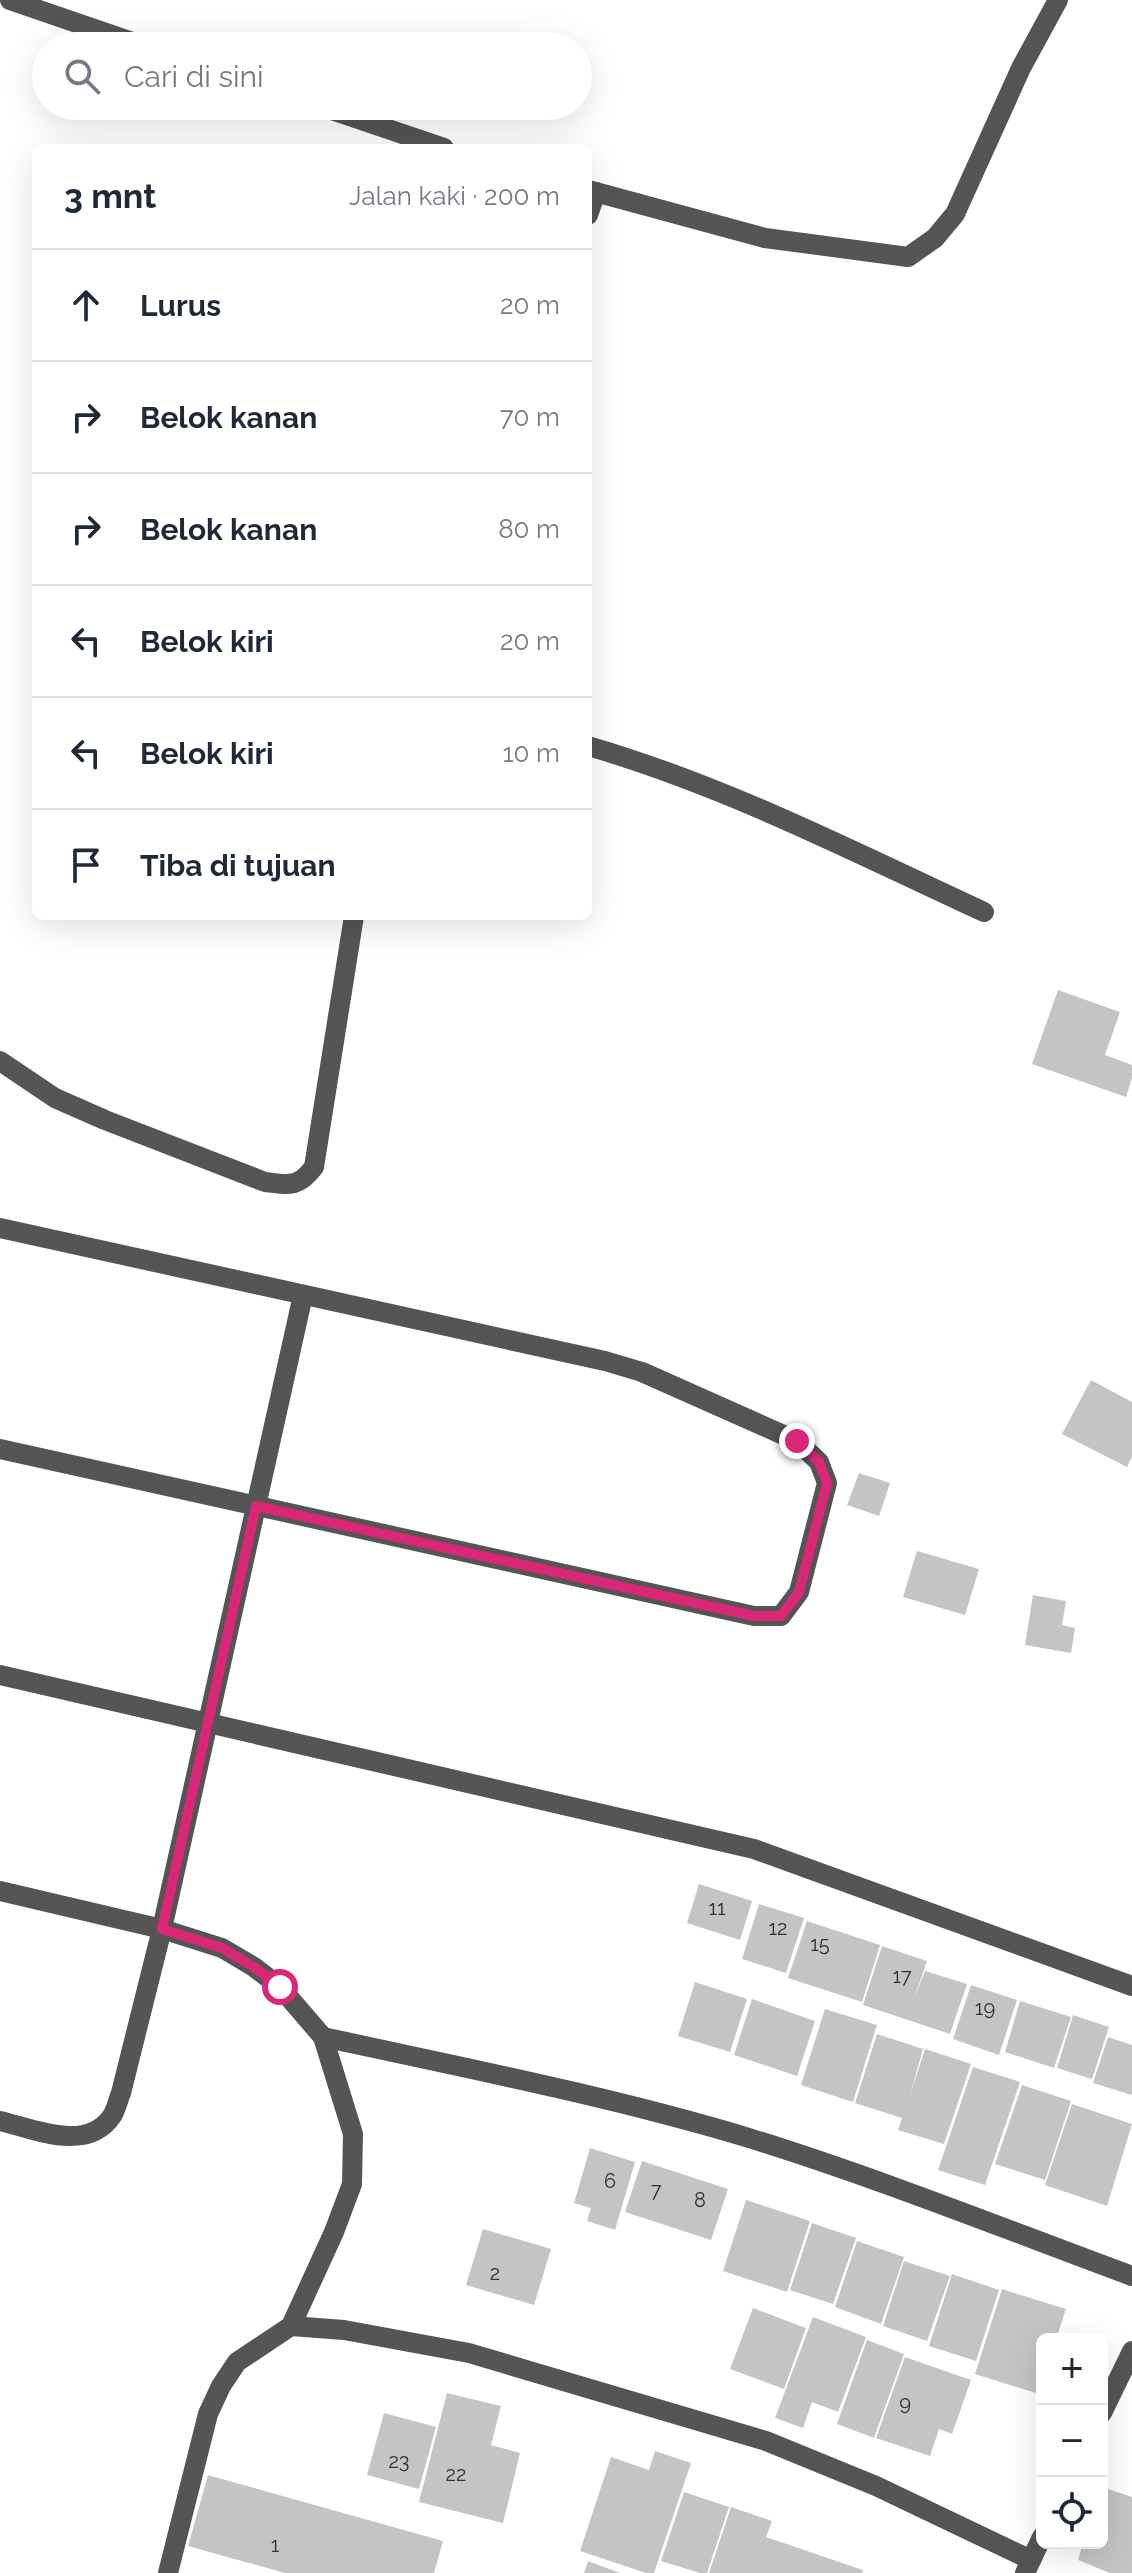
<!DOCTYPE html>
<html lang="id">
<meta charset="utf-8">
<style>
body{margin:0;font-family:Raleway,sans-serif;background:#f2f2f3;color:#1f2937}
.controls{position:absolute;right:24px;bottom:24px;display:grid;overflow:hidden;border-radius:12px;box-shadow:0 8px 32px #0002}
.controls button{width:72px;height:72px;display:grid;place-items:center;padding:0;border:0;border-bottom:2px solid #e0e1e3;background:#fff;color:#1f2937;font:40px sans-serif}
.stop{position:absolute;width:24px;height:24px;margin:-18px;border:6px solid #db2777;border-radius:50%;background:#fff}
.stop.end{background:#db2777;border-color:#fff;box-shadow:0 2px 8px #0008}
.list{margin:0;padding:0;list-style:none}
h2{display:flex;justify-content:space-between;align-items:center;height:104px;margin:0;padding:0 32px;font-size:34px}
h2 small{font-size:26px;font-weight:400;color:#747a83}
.list li{display:grid;grid-template-columns:52px 1fr auto;gap:24px;align-items:center;box-sizing:border-box;height:112px;padding:0 32px;border-top:2px solid #e0e1e3}
.list b{display:block;font-size:30px;white-space:nowrap}
.list em{font-size:26px;font-style:normal;color:#747a83}
.icon{flex:none;width:44px;height:44px;fill:none;stroke:currentColor;stroke-width:2;stroke-linecap:round;stroke-linejoin:round}
.map{position:relative;flex:none;width:1132px;height:2573px;overflow:hidden}
.search{position:absolute;background:#fff;box-shadow:0 8px 32px #0002;left:32px;top:32px;width:560px;height:88px;display:flex;align-items:center;gap:20px;box-sizing:border-box;padding:0 28px;border-radius:44px;color:#747a83;font-size:30px}
.panel{position:absolute;background:#fff;box-shadow:0 8px 32px #0002;left:32px;top:144px;width:560px;height:776px;border-radius:12px}
.map>svg:first-child{display:block}
.building{fill:#c4c4c4}
.lines{fill:none;stroke-linecap:round;stroke-linejoin:round}
.minor{stroke:#555;stroke-width:20}
.route{stroke:#db2777;stroke-width:10}
.labels{text-anchor:middle;dominant-baseline:central;stroke-width:6;stroke-linejoin:round;paint-order:stroke}
.number-label{font-size:20px;fill:#313131}
</style>
<div class="map">
<svg width="1132" height="2573" viewBox="0 0 1132 2573">
<rect width="100%" height="100%" fill="#fff"/>
<g class="building">
<polygon points="1058,990 1120,1012 1105,1055 1132,1065 1132,1078 1126,1097 1032,1064"/>
<polygon points="1091,1380 1132,1402 1132,1457 1127,1467 1062,1434"/>
<polygon points="859,1473 890,1483 879,1516 847,1505"/>
<polygon points="917,1551 979,1569 965,1615 903,1597"/>
<polygon points="1033,1595 1066,1601 1062,1625 1075,1628 1071,1653 1025,1645"/>
<polygon points="699,1884 752,1901 740,1940 687,1923"/>
<polygon points="759,1904 804,1918 786,1973 742,1959"/>
<polygon points="807,1921 880,1945 862,2002 788,1978"/>
<polygon points="882,1946 927,1961 914,1999 925,1971 967,1984 950,2034 863,2005"/>
<polygon points="695,1982 747,1999 730,2052 678,2036"/>
<polygon points="971,1985 1017,2000 999,2055 953,2039"/>
<polygon points="752,1999 815,2021 797,2076 734,2055"/>
<polygon points="1020,2001 1071,2017 1054,2068 1005,2052"/>
<polygon points="825,2009 877,2025 853,2102 801,2085"/>
<polygon points="1073,2015 1109,2027 1092,2079 1057,2068"/>
<polygon points="877,2034 923,2049 910,2095 925,2049 971,2064 944,2144 898,2130 902,2118 855,2103"/>
<polygon points="1108,2037 1132,2045 1132,2095 1093,2083"/>
<polygon points="973,2067 1020,2082 985,2185 938,2170"/>
<polygon points="1022,2085 1071,2101 1045,2180 995,2164"/>
<polygon points="1072,2104 1132,2124 1107,2206 1045,2185"/>
<polygon points="590,2148 635,2162 615,2230 587,2221 591,2208 574,2203"/>
<polygon points="642,2161 728,2189 711,2240 625,2212"/>
<polygon points="746,2200 810,2221 787,2292 723,2271"/>
<polygon points="812,2223 856,2238 833,2304 790,2290"/>
<polygon points="483,2229 551,2249 534,2305 466,2285"/>
<polygon points="857,2241 904,2257 881,2324 835,2307"/>
<polygon points="904,2261 950,2276 927,2341 883,2326"/>
<polygon points="952,2274 999,2290 976,2361 929,2346"/>
<polygon points="1002,2289 1066,2309 1056,2339 1042,2339 1042,2384 1039,2394 975,2374"/>
<polygon points="753,2308 806,2328 784,2389 730,2369"/>
<polygon points="813,2317 866,2337 838,2412 812,2402 803,2428 775,2418"/>
<polygon points="867,2340 904,2354 874,2438 837,2424"/>
<polygon points="905,2357 971,2380 952,2434 939,2429 930,2456 876,2438"/>
<polygon points="447,2393 501,2406 491,2445 520,2453 503,2523 419,2502"/>
<polygon points="384,2413 436,2427 419,2489 367,2475"/>
<polygon points="655,2451 691,2463 654,2573 646,2573 580,2551 611,2457 649,2470"/>
<polygon points="208,2475 443,2541 434,2573 285,2573 188,2546"/>
<polygon points="1102,2487 1132,2497 1132,2573 1110,2573 1078,2560 1083,2543 1102,2543"/>
<polygon points="684,2492 729,2507 707,2573 700,2573 661,2561"/>
<polygon points="731,2507 772,2521 766,2537 863,2570 862,2573 709,2573"/>
<polygon points="588,2561 620,2573 584,2573"/>
</g>
<g class="lines">
<g class="minor">
<polyline points="10,0 144,46"/>
<polyline points="320,106 444,148"/>
<polyline points="588,190 765,238 908,257 935,238 955,214 1021,68 1058,0"/>
<polyline points="588,215 596,192"/>
<path d="M588,746C726,786 854,852 984,912"/>
<path d="M0,1061L55,1098L105,1120L265,1182C289,1185 298,1188 314,1167L354,916"/>
<polyline points="0,1228 605,1361 642,1372 797,1441 819,1462 827,1483 799,1592 781,1616 754,1616 0,1449"/>
<polyline points="0,1675 754,1849 1132,1986"/>
<polyline points="0,1891 162,1929 222,1948 254,1967 280,1987 323,2037 353,2134 352,2184 334,2232 291,2326 237,2362 221,2386 208,2414 168,2573"/>
<path d="M323,2037C465,2068 609,2096 749,2138C878,2178 1005,2229 1132,2276"/>
<path d="M0,2121C34,2129 87,2153 112,2116C116,2110 118,2100 121,2093L162,1929L303,1295"/>
<polyline points="291,2326 344,2330 469,2353 766,2441 876,2486 1031,2560"/>
<polyline points="1102,2413 1132,2351"/>
<polyline points="1025,2573 1042,2537"/>
</g>
</g>
<g class="lines">
<polyline class="route" points="280,1987 254,1967 222,1948 162,1929 256,1506 754,1616 781,1616 799,1592 827,1483 819,1462 797,1441"/>
</g>
<g class="labels">
<g class="number-label">
<text x="717" y="1908">11</text>
<text x="778" y="1928">12</text>
<text x="820" y="1944">15</text>
<text x="902" y="1976">17</text>
<text x="985" y="2008">19</text>
<text x="610" y="2181">6</text>
<text x="656" y="2190">7</text>
<text x="700" y="2200">8</text>
<text x="495" y="2273">2</text>
<text x="905" y="2403">9</text>
<text x="399" y="2461">23</text>
<text x="456" y="2474">22</text>
<text x="275" y="2545">1</text>
</g>
</g>
</svg>
<div class="controls">
<button>+</button>
<button>−</button>
<button><svg class="icon" aria-label="locate" viewBox="0 0 24 24"><circle cx="12" cy="12" r="6"/><path d="M12 2v4M12 18v4M2 12h4M18 12h4"/></svg></button>
</div>
<div class="stop" style="left:280px;top:1987px"></div>
<div class="stop end" style="left:797px;top:1441px"></div>
<div class="search"><svg class="icon" aria-label="search" viewBox="0 0 24 24"><circle cx="10" cy="10" r="6"/><path d="M15 15l6 6"/></svg>Cari di sini</div>
<section class="panel">
<h2>3 mnt<small>Jalan kaki · 200 m</small></h2>
<ul class="list">
<li><svg class="icon" aria-label="ahead" viewBox="0 0 24 24"><path d="M12 20V5M6 11l6-6 6 6"/></svg><div><b>Lurus</b></div><em>20 m</em></li>
<li><svg class="icon" aria-label="right" viewBox="0 0 24 24"><path d="M7 20v-9h11M14 6l5 5-5 5"/></svg><div><b>Belok kanan</b></div><em>70 m</em></li>
<li><svg class="icon" aria-label="right" viewBox="0 0 24 24"><path d="M7 20v-9h11M14 6l5 5-5 5"/></svg><div><b>Belok kanan</b></div><em>80 m</em></li>
<li><svg class="icon" aria-label="left" viewBox="0 0 24 24"><path d="M17 20v-9H6M10 6l-5 5 5 5"/></svg><div><b>Belok kiri</b></div><em>20 m</em></li>
<li><svg class="icon" aria-label="left" viewBox="0 0 24 24"><path d="M17 20v-9H6M10 6l-5 5 5 5"/></svg><div><b>Belok kiri</b></div><em>10 m</em></li>
<li><svg class="icon" aria-label="arrive" viewBox="0 0 24 24"><path d="M6 21V4h12l-3 4 3 4H6"/></svg><div><b>Tiba di tujuan</b></div></li>
</ul>
</section>
</div>
